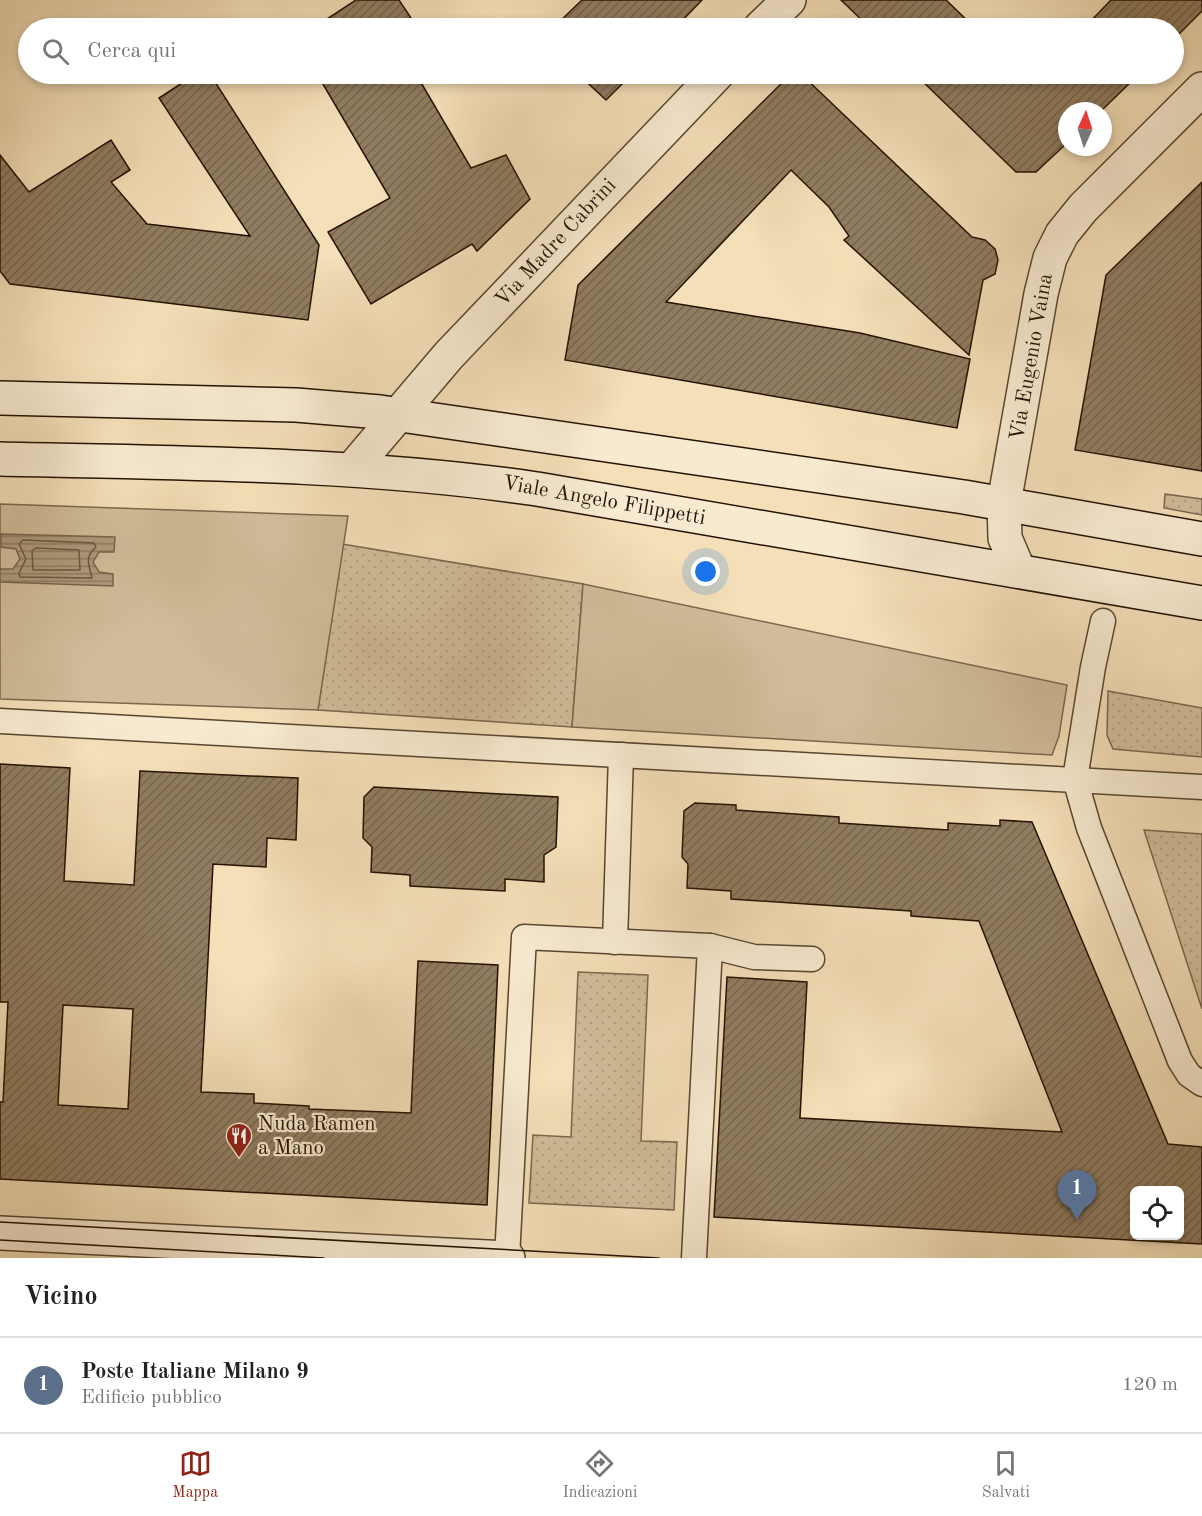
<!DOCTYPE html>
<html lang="it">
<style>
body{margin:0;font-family:"Old Standard TT",serif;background:#f2f2f2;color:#222}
.controls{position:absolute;right:18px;bottom:18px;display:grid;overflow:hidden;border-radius:9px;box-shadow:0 3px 9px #0003}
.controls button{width:54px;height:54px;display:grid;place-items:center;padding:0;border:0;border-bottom:2px solid #e0e0e0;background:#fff;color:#222;font:30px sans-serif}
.compass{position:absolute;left:1058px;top:102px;width:54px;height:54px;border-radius:50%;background:#fff;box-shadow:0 3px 9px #0003;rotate:3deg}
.you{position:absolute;left:706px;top:572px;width:21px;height:21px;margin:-15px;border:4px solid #fff;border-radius:50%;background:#1a73e8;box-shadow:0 0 0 9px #1a73e833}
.badge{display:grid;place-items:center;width:39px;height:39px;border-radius:50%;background:#8f2418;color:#fff;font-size:20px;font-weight:700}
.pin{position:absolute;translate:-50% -50px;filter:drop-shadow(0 2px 3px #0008)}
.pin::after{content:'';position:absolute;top:32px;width:21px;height:18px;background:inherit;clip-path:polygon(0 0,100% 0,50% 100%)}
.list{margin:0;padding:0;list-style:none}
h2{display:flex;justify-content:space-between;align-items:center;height:78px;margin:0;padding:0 24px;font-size:26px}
h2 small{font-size:20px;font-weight:400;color:#767676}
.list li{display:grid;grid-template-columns:39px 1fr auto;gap:18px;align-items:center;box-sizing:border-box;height:96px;padding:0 24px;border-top:2px solid #e0e0e0}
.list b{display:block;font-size:22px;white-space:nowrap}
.list p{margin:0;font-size:20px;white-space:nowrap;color:#767676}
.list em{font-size:20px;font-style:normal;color:#767676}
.icon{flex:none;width:33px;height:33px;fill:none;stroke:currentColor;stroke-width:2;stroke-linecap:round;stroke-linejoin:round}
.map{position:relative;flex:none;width:1202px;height:1258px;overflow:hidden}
.search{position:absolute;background:#fff;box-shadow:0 3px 9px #0003;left:18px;right:18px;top:18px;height:66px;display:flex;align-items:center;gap:15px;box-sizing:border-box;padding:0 21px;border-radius:33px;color:#767676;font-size:22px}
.sheet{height:174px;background:#fff}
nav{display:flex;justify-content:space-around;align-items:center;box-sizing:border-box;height:84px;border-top:2px solid #e0e0e0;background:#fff;font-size:16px;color:#767676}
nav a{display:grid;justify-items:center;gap:3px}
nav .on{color:#8f2418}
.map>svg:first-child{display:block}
.grass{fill:url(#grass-dots);stroke:#7a674e;stroke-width:1.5}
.park{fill:#d0bc99;stroke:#7a674e;stroke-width:1.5}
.water{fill:url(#water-rules);stroke:#76634a;stroke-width:1.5}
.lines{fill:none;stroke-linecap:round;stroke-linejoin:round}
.shore{stroke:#68563e;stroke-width:1.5}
.building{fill:url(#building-hatch);stroke:#231202;stroke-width:1.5;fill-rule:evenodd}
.service-casing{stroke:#574530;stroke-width:27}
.minor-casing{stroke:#574530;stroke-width:36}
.tertiary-casing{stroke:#574530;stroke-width:36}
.secondary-casing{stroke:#231202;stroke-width:36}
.service{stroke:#f8ead1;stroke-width:24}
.minor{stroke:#f8ead1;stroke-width:33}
.tertiary{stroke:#f8ead1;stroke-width:33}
.secondary{stroke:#f8ead1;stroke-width:33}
.tram{stroke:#231202;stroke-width:1.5}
.labels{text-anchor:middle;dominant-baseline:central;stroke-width:4.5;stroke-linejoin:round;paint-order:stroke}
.street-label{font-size:21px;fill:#231202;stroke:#f8ead1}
.poi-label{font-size:21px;fill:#231202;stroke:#f8ead1;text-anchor:start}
</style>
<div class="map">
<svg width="1202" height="1258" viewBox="0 0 1202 1258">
<defs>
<pattern id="grass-dots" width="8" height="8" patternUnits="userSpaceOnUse" patternTransform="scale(1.5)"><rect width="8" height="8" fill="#d0bc99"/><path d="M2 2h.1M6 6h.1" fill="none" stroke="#b2a182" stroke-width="1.8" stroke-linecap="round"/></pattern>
<pattern id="water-rules" width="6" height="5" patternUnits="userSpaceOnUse" patternTransform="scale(1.5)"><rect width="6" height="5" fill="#ad997a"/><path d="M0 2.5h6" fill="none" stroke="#8c7b62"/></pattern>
<pattern id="building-hatch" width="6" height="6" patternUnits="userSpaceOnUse" patternTransform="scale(1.5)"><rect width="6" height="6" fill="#907d61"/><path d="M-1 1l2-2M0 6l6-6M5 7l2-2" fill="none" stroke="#75654e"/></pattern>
</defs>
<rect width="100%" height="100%" fill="#f4dfb8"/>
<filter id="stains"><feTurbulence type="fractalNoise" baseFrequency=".00333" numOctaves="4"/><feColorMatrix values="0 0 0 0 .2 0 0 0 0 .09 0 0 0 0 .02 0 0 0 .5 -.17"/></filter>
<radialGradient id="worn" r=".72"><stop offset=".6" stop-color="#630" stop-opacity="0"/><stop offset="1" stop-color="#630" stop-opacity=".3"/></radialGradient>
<g class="grass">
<polygon points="1165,494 1202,499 1202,515 1164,508"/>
<polygon points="342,544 583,584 572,727 318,710"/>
<polygon points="1108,691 1202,708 1202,757 1113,749 1107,735"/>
<polygon points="1144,830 1202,834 1202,1009"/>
<polygon points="578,972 648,975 641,1141 677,1142 674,1210 529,1203 533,1135 571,1137"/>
</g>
<g class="park">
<polygon points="0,504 348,516 318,710 0,699"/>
<polygon points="583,584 1067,685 1059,736 1052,755 572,727"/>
</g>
<polygon class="water" points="1,534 115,537 114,552 99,552 93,562 99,572 113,574 113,586 0,582 0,569 13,569 20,559 16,549 1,547"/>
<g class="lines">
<g class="shore">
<path d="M23,540L94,543L96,547C84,557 89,565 92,578L20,577L19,573L26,559L19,544Z"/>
<polygon points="36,548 79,550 80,570 33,570 32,551"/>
</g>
</g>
<g class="building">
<polygon points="356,0 399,0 415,24 408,28 313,28"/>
<polygon points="582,0 702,0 675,28 553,28"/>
<polygon points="841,0 946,0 975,28 870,28"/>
<polygon points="1111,0 1202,0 1202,11 1173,40 1173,28 1084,28"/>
<polygon points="196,74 210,74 319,245 308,320 10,284 0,271 0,155 29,192 111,140 130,170 111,182 147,224 250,236 159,98"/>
<polygon points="317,74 416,74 471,168 506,155 530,199 477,251 472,244 371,304 328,232 390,198"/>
<polygon points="578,74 632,74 606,100"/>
<polygon points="791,74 801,74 972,237 985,240 995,249 998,260 995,274 983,280 969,355 844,240 849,236 829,207 791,170 666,302 860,333 970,359 957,428 565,360 578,285"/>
<polygon points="915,74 1020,74 1031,84 1041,74 1139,74 1101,111 1067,111 1067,143 1036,172 1016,172"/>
<polygon points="1202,182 1202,471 1075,450 1106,275"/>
<path d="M0,764L70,768L64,881L134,885L140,771L298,778L296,840L267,838L266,867L213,864L201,1092L254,1094V1103L309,1106V1109L411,1113L418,961L498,965L487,1205L0,1179V1102H3L8,1002H0ZM63,1005L133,1009L128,1109L58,1105Z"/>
<polygon points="374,787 558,797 556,847 544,855 544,882 505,879 505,891 410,886 410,875 371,872 372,847 363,838 364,797"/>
<path d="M695,803L736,805V810L839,817V823L948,830V823L1000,826V820L1032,822L1168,1144L1202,1147V1244L714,1217L727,977L807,982L800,1118L1062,1132L979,921L911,916V911L731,899V891L687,888L688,864L682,857L684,811ZM1134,1191H1179V1236H1134Z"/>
</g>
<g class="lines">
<defs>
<g id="service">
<polyline points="1103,621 1093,667 1075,779 1089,828 1180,1061 1189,1075 1202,1084"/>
<polyline points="0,721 1202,787"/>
<polyline points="615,942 621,755"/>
<polyline points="710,946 754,957 812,959"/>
<polyline points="507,1258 524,937 710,946 694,1258"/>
</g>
<g id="minor">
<polyline points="760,28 789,0"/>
<polyline points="353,468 449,355 717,74"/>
<polyline points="1019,571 1005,538 1004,503 1041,294 1050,258 1062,234 1083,208 1202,89"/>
</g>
<polyline id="tertiary" points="0,1233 508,1258"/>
<g id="secondary">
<polyline points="0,398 296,405 380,412 964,497 1202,539"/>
<path d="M0,459C180,463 359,463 537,489L1202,603"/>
</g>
</defs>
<use href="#service" class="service-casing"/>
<use href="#minor" class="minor-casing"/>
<use href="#tertiary" class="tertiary-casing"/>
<use href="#secondary" class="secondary-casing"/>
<use href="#service" class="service"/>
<use href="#minor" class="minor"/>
<use href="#tertiary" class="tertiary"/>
<use href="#secondary" class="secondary"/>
<g class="tram">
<polyline points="0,1222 659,1258"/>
<polyline points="0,1240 324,1258"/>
</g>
</g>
<defs>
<symbol id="restaurant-pin" viewBox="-11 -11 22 30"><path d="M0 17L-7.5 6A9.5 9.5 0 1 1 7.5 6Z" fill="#8f2418" stroke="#f8ead1"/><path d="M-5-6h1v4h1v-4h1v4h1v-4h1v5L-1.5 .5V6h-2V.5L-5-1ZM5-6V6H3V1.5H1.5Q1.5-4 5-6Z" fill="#fff"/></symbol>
</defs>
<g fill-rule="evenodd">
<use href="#restaurant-pin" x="224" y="1121" width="30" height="40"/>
</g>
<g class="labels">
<g class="street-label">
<text transform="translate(556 243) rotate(-47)">Via Madre Cabrini</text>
<text transform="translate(1032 357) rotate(-80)">Via Eugenio Vaina</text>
<text transform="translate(604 501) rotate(10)">Viale Angelo Filippetti</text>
</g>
<g class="poi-label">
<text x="258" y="1124">Nuda Ramen<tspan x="258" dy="24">a Mano</tspan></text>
</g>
</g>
<rect width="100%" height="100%" filter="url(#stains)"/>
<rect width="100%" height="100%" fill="url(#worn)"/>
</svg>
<div class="controls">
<button><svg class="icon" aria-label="locate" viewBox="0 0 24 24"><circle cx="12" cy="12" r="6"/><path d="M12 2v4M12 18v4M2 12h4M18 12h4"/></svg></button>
</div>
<svg class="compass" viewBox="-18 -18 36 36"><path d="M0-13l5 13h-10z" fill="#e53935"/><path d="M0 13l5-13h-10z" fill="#767676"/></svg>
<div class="you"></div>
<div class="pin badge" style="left:1077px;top:1220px;background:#5c6f8a">1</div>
<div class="search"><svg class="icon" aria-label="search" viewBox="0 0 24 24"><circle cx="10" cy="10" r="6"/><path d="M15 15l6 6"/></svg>Cerca qui</div>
</div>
<section class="sheet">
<h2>Vicino<small></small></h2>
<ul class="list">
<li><span class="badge" style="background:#5c6f8a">1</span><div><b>Poste Italiane Milano 9</b><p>Edificio pubblico</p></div><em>120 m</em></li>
</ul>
</section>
<nav>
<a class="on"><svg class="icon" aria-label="map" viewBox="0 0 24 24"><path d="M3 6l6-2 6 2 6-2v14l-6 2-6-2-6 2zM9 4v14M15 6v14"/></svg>Mappa</a>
<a><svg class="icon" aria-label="directions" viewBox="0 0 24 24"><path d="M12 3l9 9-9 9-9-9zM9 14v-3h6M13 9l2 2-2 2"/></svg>Indicazioni</a>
<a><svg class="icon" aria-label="saved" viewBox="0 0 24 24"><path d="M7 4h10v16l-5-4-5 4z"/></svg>Salvati</a>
</nav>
